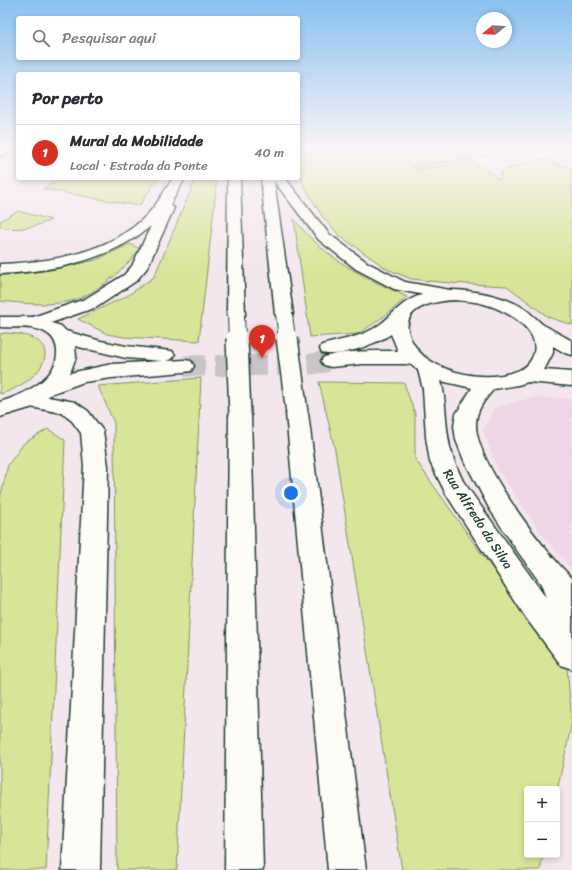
<!DOCTYPE html>
<html lang="pt">
<meta charset="utf-8">
<style>
body{margin:0;font-family:Sriracha,sans-serif;background:#f2f2f3;color:#2b2b33}
.controls{position:absolute;right:12px;bottom:12px;display:grid;overflow:hidden;border-radius:4px;box-shadow:0 2px 6px #0003}
.controls button{width:36px;height:36px;display:grid;place-items:center;padding:0;border:0;border-bottom:1px solid #e1e1e2;background:#fff;color:#2b2b33;font:20px sans-serif}
.compass{position:absolute;left:476px;top:12px;width:36px;height:36px;border-radius:50%;background:#fff;box-shadow:0 2px 6px #0003;rotate:252deg}
.you{position:absolute;left:291px;top:493px;width:14px;height:14px;margin:-10px;border:3px solid #fff;border-radius:50%;background:#1a73e8;box-shadow:0 0 0 6px #1a73e833}
.badge{display:grid;place-items:center;width:26px;height:26px;border-radius:50%;background:#d93025;color:#fff;font-size:13px;font-weight:700}
.pin{position:absolute;translate:-50% -33px;filter:drop-shadow(0 1px 2px #0008)}
.pin::after{content:'';position:absolute;top:21px;width:14px;height:12px;background:inherit;clip-path:polygon(0 0,100% 0,50% 100%)}
.list{margin:0;padding:0;list-style:none}
h2{display:flex;justify-content:space-between;align-items:center;height:52px;margin:0;padding:0 16px;font-size:17px}
h2 small{font-size:13px;font-weight:400;color:#7c7c81}
.list li{display:grid;grid-template-columns:26px 1fr auto;gap:12px;align-items:center;box-sizing:border-box;height:56px;padding:0 16px;border-top:1px solid #e1e1e2}
.list b{display:block;font-size:15px;white-space:nowrap}
.list p{margin:0;font-size:13px;white-space:nowrap;color:#7c7c81}
.list em{font-size:13px;font-style:normal;color:#7c7c81}
.icon{flex:none;width:22px;height:22px;fill:none;stroke:currentColor;stroke-width:2;stroke-linecap:round;stroke-linejoin:round}
.map{position:relative;flex:none;width:572px;height:870px;overflow:hidden}
.search{position:absolute;background:#fff;box-shadow:0 2px 6px #0003;left:16px;top:16px;width:284px;height:44px;display:flex;align-items:center;gap:10px;box-sizing:border-box;padding:0 14px;border-radius:4px;color:#7c7c81;font-size:15px}
.panel{position:absolute;background:#fff;box-shadow:0 2px 6px #0003;left:16px;top:72px;width:284px;height:108px;border-radius:4px}
.map>svg:first-child{display:block}
.built{fill:#eed6e6}
.green{fill:#d8e598;stroke:#7c9166}
.lines{fill:none;stroke-linecap:round;stroke-linejoin:round}
.tertiary-tunnel{stroke:#c9c4c8;stroke-width:21;stroke-dasharray:21 10;stroke-linecap:butt}
.minor-casing{stroke:#1f3d34;stroke-width:3}
.tertiary-casing{stroke:#1f3d34;stroke-width:3}
.trunk-casing{stroke:#1f3d34;stroke-width:3}
.minor{fill:#fdfcf7;fill-rule:evenodd}
.tertiary{fill:#fdfcf7;fill-rule:evenodd}
.trunk{fill:#fdfcf7;fill-rule:evenodd}
.trunk-bridge-far1-casing{stroke:#1f3d34;stroke-width:18;stroke-linecap:butt}
.trunk-bridge-casing{stroke:#1f3d34;stroke-width:24;stroke-linecap:butt}
.trunk-bridge-far1{stroke:#fdfcf7;stroke-width:16}
.trunk-bridge{stroke:#fdfcf7;stroke-width:21}
.labels{text-anchor:middle;dominant-baseline:central;stroke-width:3;stroke-linejoin:round;paint-order:stroke}
.street-label{font-size:13px;fill:#1f3d34;stroke:#fdfcf7}
</style>
<div class="map">
<svg width="572" height="870" viewBox="0 0 572 870">
<rect width="100%" height="100%" fill="#f4e6ed"/>
<filter id="ink" filterUnits="userSpaceOnUse"><feTurbulence type="fractalNoise" baseFrequency=".025" numOctaves="2"/><feDisplacementMap in="SourceGraphic" scale="8" xChannelSelector="R" yChannelSelector="G"/><feConvolveMatrix kernelMatrix="1 2 1 2 8 2 1 2 1" color-interpolation-filters="sRGB"/></filter>
<g filter="url(#ink)">
<polygon class="built" points="534,397 572,399 572,569 543,536 498,470 483,430 494,408"/>
<g class="green">
<polygon points="298,148 479,148 489,155 412,167 415,170 472,161 500,180 501,172 531,161 543,159 572,169 572,325 548,317 507,286 450,283 411,279 387,269 340,236 322,216 304,186 298,167"/>
<polygon points="62,178 158,178 139,206 43,189"/>
<polygon points="196,178 216,178 216,190 199,341 124,337 107,334 78,319 127,296 154,277"/>
<path d="M18,211L51,220C36,227 17,231 0,227V221Z"/>
<path d="M294,219C327,261 361,275 407,297L386,315L358,334L310,337Z"/>
<path d="M130,244L140,249C123,271 93,298 65,302C44,306 21,303 0,301V275H12L56,269L96,260Z"/>
<path d="M5,333C72,335 44,382 0,394V334Z"/>
<polygon points="201,378 177,870 117,870 114,423 98,386"/>
<polygon points="319,382 404,383 415,414 415,459 483,556 567,668 572,722 557,791 557,789 527,789 527,855 543,855 540,870 402,870 335,450"/>
<polygon points="48,429 65,440 46,870 0,870 0,499 8,465 24,443"/>
</g>
<g class="lines">
<polyline class="tertiary-tunnel" points="184,366 303,365 331,361"/>
<defs>
<polygon id="minor" points="2,148 18,148 16,150 0,156 0,149"/>
<g id="tertiary">
<path d="M454,290C477,291 500,295 520,306C529,311 535,318 542,324C552,330 562,335 572,341V355L565,353L553,346V353L544,370L572,372V386L528,382L518,385L494,389C485,399 476,410 476,424C475,462 544,551 572,578V669L561,665L526,618L446,494L430,462L426,437L423,389L418,370L410,364H362L331,367L324,365L321,361L324,357C348,350 374,351 398,351L391,334C376,344 339,358 322,353L320,349L322,345C339,340 357,338 373,329C384,323 392,313 401,306C416,293 436,291 454,290ZM454,300C464,301 474,301 484,304C507,310 550,334 529,363C523,371 510,373 502,375C478,379 449,373 429,360C420,354 414,346 410,337C398,308 434,301 454,300ZM441,381L472,388L456,414L454,426L456,440L463,458L489,508L516,549L541,584L546,598L463,481C456,466 450,453 448,436C445,418 446,399 441,381Z"/>
<path d="M0,317H33L61,326L66,331L101,341L126,346L172,351L175,355L172,359L166,361L184,360L191,361L194,366L191,371L184,372L112,378L84,382L53,393L33,407L0,417V402C23,395 59,379 57,350C56,343 54,338 48,334C36,325 15,328 0,327ZM75,346L126,358L162,361L112,364L70,373L76,357Z"/>
</g>
<g id="trunk">
<path d="M173,178H185L170,205L174,208L147,268L136,281L97,307L42,326L36,327L30,326L27,322L30,318L85,299L124,275L132,266L151,226C108,261 54,271 0,274V264C51,262 111,253 148,214C158,203 165,190 173,178Z"/>
<polygon points="228,178 240,178 245,315 242,319 236,320 230,319 227,315"/>
<polygon points="261,178 285,178 329,234 368,263 405,282 450,290 456,291 458,295 456,299 450,300 394,289 356,269 319,240 274,181 293,314 290,318 284,319 278,318 275,314"/>
<polygon points="27,393 75,402 88,411 103,431 108,466 100,870 62,870 84,466 81,433 72,421 62,413 20,405 17,400 20,395"/>
<polygon points="297,405 304,408 308,413 366,870 328,870 286,413 290,408"/>
<polygon points="240,407 248,410 251,415 263,870 225,870 229,415 232,410"/>
</g>
</defs>
<use href="#minor" class="minor-casing"/>
<use href="#tertiary" class="tertiary-casing"/>
<use href="#trunk" class="trunk-casing"/>
<use href="#minor" class="minor"/>
<use href="#tertiary" class="tertiary"/>
<use href="#trunk" class="trunk"/>
<defs>
<g id="trunk-bridge-far1">
<polyline points="284,314 287,339"/>
<polyline points="236,315 237,339"/>
</g>
<g id="trunk-bridge">
<polyline points="237,338 240,415"/>
<polyline points="287,338 297,413"/>
</g>
</defs>
<use href="#trunk-bridge-far1" class="trunk-bridge-far1-casing"/>
<use href="#trunk-bridge" class="trunk-bridge-casing"/>
<use href="#trunk-bridge-far1" class="trunk-bridge-far1"/>
<use href="#trunk-bridge" class="trunk-bridge"/>
</g>
</g>
<linearGradient id="sky" x2="0" y2="1"><stop stop-color="#88c1ef"/><stop offset="0.55" stop-color="#faf4f7"/><stop offset="1" stop-color="#faf4f7" stop-opacity="0"/></linearGradient>
<rect width="572" height="270" fill="url(#sky)"/>
<g class="labels">
<g class="street-label">
<text transform="translate(478 519) rotate(57)">Rua Alfredo da Silva</text>
</g>
</g>
</svg>
<div class="controls">
<button>+</button>
<button>−</button>
</div>
<svg class="compass" viewBox="-18 -18 36 36"><path d="M0-13l5 13h-10z" fill="#e53935"/><path d="M0 13l5-13h-10z" fill="#7c7c81"/></svg>
<div class="you"></div>
<div class="pin badge" style="left:262px;top:358px">1</div>
<div class="search"><svg class="icon" aria-label="search" viewBox="0 0 24 24"><circle cx="10" cy="10" r="6"/><path d="M15 15l6 6"/></svg>Pesquisar aqui</div>
<section class="panel">
<h2>Por perto<small></small></h2>
<ul class="list">
<li><span class="badge">1</span><div><b>Mural da Mobilidade</b><p>Local · Estrada da Ponte</p></div><em>40 m</em></li>
</ul>
</section>
</div>
